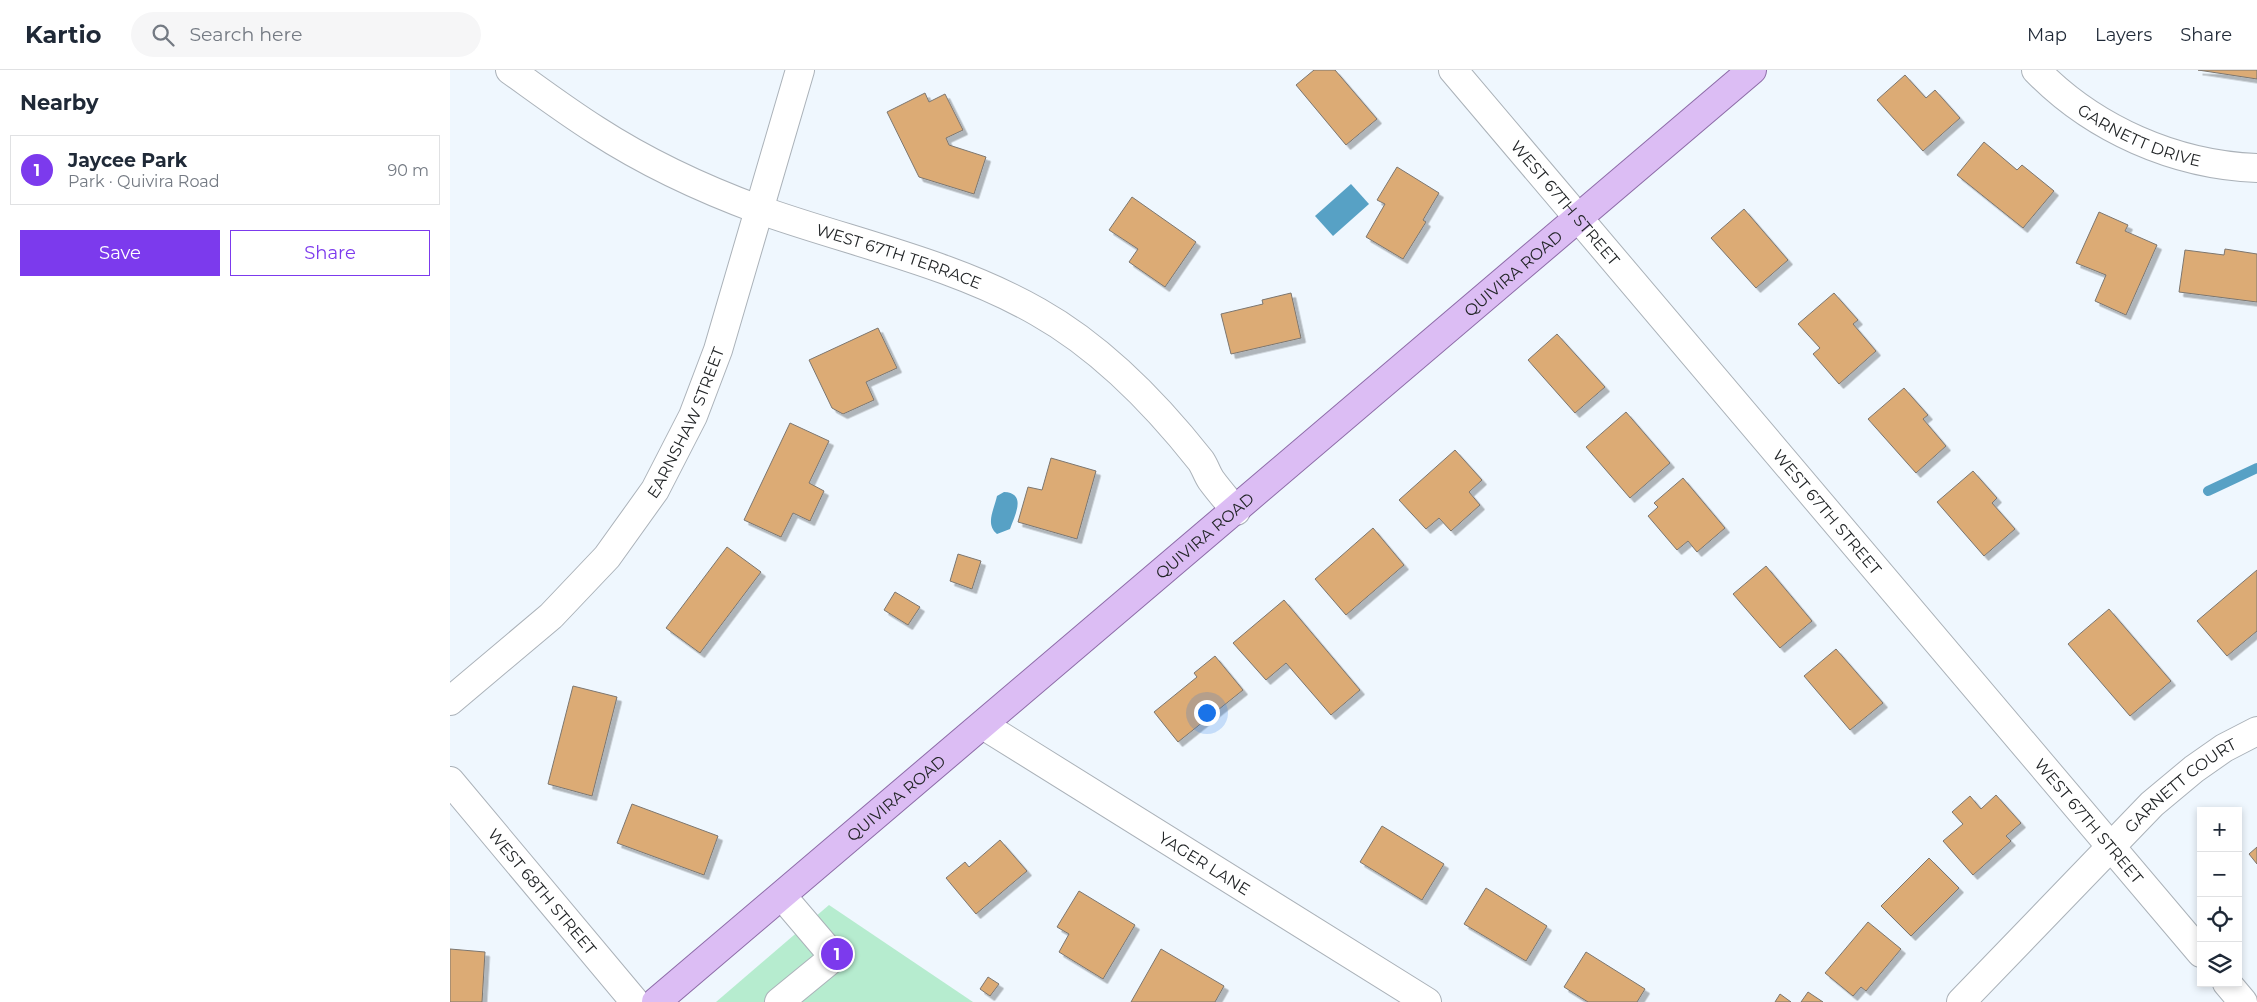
<!DOCTYPE html>
<meta charset="utf-8">
<style>
body{margin:0;font-family:Montserrat,sans-serif;background:#f6f6f7;color:#1f2937}
.controls{position:absolute;right:15px;bottom:15px;display:grid;overflow:hidden;border-radius:0px;box-shadow:0 2px 8px #0003}
.controls button{width:45px;height:45px;display:grid;place-items:center;padding:0;border:0;border-bottom:1px solid #e0e1e3;background:#fff;color:#1f2937;font:25px sans-serif}
.you{position:absolute;left:756px;top:642px;width:18px;height:18px;margin:-12px;border:4px solid #fff;border-radius:50%;background:#1a73e8;box-shadow:0 0 0 8px #1a73e833}
.badge{display:grid;place-items:center;width:32px;height:32px;border-radius:50%;background:#7c3aed;color:#fff;font-size:16px;font-weight:700}
.pin{position:absolute;translate:-50% -50%;border:2px solid #fff;box-shadow:0 1px 5px #0006}
.list{margin:0;padding:0;list-style:none}
h2{display:flex;justify-content:space-between;align-items:center;height:65px;margin:0;padding:0 20px;font-size:21px}
h2 small{font-size:16px;font-weight:400;color:#747a83}
.list li{display:grid;grid-template-columns:32px 1fr auto;gap:15px;align-items:center;box-sizing:border-box;height:70px;margin:0 10px 10px;padding:0 10px;border:1px solid #e0e1e3;border-radius:0px}
.list b{display:block;font-size:19px;white-space:nowrap}
.list p{margin:0;font-size:16px;white-space:nowrap;color:#747a83}
.list em{font-size:16px;font-style:normal;color:#747a83}
.actions{display:flex;gap:10px;padding:15px 20px}
.actions a{flex:1;padding:11px 0;border:1px solid #7c3aed;border-radius:0px;text-align:center;font-size:18px;color:#7c3aed}
.actions .main{background:#7c3aed;color:#fff}
.icon{flex:none;width:28px;height:28px;fill:none;stroke:currentColor;stroke-width:2;stroke-linecap:round;stroke-linejoin:round}
.map{position:relative;flex:none;width:1807px;height:932px;overflow:hidden}
header{display:flex;align-items:center;gap:30px;box-sizing:border-box;height:70px;padding:0 25px;background:#fff;border-bottom:1px solid #e0e1e3}
header strong{font-size:24px}
nav{display:flex;gap:28px;margin-inline-start:auto;font-size:18px}
.search{width:350px;height:45px;background:#f6f6f7;display:flex;align-items:center;gap:12px;box-sizing:border-box;padding:0 18px;border-radius:28px;color:#747a83;font-size:19px}
main{display:flex}
aside{flex:1;background:#fff}
.map>svg:first-child{display:block}
.green{fill:#b6eccf}
.water{fill:#57a1c5}
.lines{fill:none;stroke-linecap:round;stroke-linejoin:round}
.stream{stroke:#57a1c5;stroke-width:10}
.building{fill:#dcab75;stroke:#7c766f;filter:url(#shadow)}
.minor-casing{stroke:#abb2b9;stroke-width:30}
.major-casing{stroke:#8c6ba7;stroke-width:30}
.minor{stroke:#fff;stroke-width:28}
.major{stroke:#dcbdf4;stroke-width:28}
.labels{text-anchor:middle;dominant-baseline:central;stroke-width:4;stroke-linejoin:round;paint-order:stroke}
.street-label{font-size:16px;fill:#222527;stroke:#eff7fe}
</style>
<header>
<strong>Kartio</strong>
<div class="search"><svg class="icon" aria-label="search" viewBox="0 0 24 24"><circle cx="10" cy="10" r="6"/><path d="M15 15l6 6"/></svg>Search here</div>
<nav><a>Map</a><a>Layers</a><a>Share</a></nav>
</header>
<main>
<aside>
<h2>Nearby<small></small></h2>
<ul class="list">
<li><span class="badge">1</span><div><b>Jaycee Park</b><p>Park · Quivira Road</p></div><em>90 m</em></li>
</ul>
<div class="actions"><a class="main">Save</a><a>Share</a></div>
</aside>
<div class="map">
<svg width="1807" height="932" viewBox="0 0 1807 932">
<defs>
<filter id="shadow"><feDropShadow dx="4.5" dy="4.5" stdDeviation="0" flood-color="#0004"/></filter>
</defs>
<rect width="100%" height="100%" fill="#eff7fe"/>
<polygon class="green" points="379,835 523,932 266,932"/>
<g class="water">
<polygon points="901,114 919,134 883,166 865,146"/>
<path d="M554,422C577,423 565,445 560,459L547,464C535,454 544,440 547,426Z"/>
</g>
<g class="lines">
<polyline class="stream" points="1758,421 1807,398"/>
</g>
<g class="building">
<polygon points="864,0 885,0 927,49 896,75 846,15"/>
<polygon points="1748,0 1807,0 1807,9"/>
<polygon points="1455,5 1476,28 1485,20 1510,48 1473,81 1427,30"/>
<polygon points="475,23 479,32 495,24 513,60 496,68 499,75 536,87 524,124 469,107 437,42"/>
<polygon points="1534,72 1567,100 1572,95 1604,121 1573,158 1507,105"/>
<polygon points="947,97 989,123 973,150 976,152 953,189 916,167 935,134 927,130"/>
<polygon points="682,127 746,172 715,217 679,192 688,179 659,160"/>
<polygon points="1294,139 1338,190 1306,218 1261,168"/>
<polygon points="1649,142 1678,155 1675,161 1707,175 1676,245 1645,231 1656,205 1626,193"/>
<polygon points="1775,179 1807,184 1807,232 1729,222 1735,180 1774,185"/>
<polygon points="841,223 851,268 781,284 771,244 813,234 812,230"/>
<polygon points="1384,223 1408,250 1403,254 1426,281 1389,314 1363,284 1370,278 1348,254"/>
<polygon points="428,258 447,298 416,312 424,330 393,344 382,338 359,290"/>
<polygon points="1107,264 1155,317 1125,343 1078,290"/>
<polygon points="1454,318 1478,345 1473,349 1496,376 1466,403 1418,349"/>
<polygon points="1176,342 1220,393 1180,428 1136,377"/>
<polygon points="340,353 379,371 359,413 374,421 360,451 343,443 331,467 294,450"/>
<polygon points="1005,380 1032,410 1019,422 1030,435 1001,461 989,448 976,459 949,430"/>
<polygon points="601,388 646,401 627,469 568,452 578,417 592,420"/>
<polygon points="1523,401 1547,428 1542,433 1565,459 1534,486 1487,432"/>
<polygon points="1233,408 1275,458 1247,482 1238,471 1227,480 1198,446 1208,437 1204,433"/>
<polygon points="923,458 954,495 896,545 865,509"/>
<polygon points="277,477 311,502 250,583 216,558"/>
<polygon points="508,484 531,491 522,519 500,511"/>
<polygon points="1316,496 1362,551 1330,578 1283,524"/>
<polygon points="1807,500 1807,561 1777,586 1747,551"/>
<polygon points="445,522 470,537 458,555 434,540"/>
<polygon points="834,530 910,620 881,645 836,593 816,610 783,573"/>
<polygon points="1659,539 1721,611 1680,646 1618,574"/>
<polygon points="1386,579 1433,633 1400,660 1354,606"/>
<polygon points="765,586 793,620 728,672 704,642 747,607 744,603"/>
<polygon points="123,616 167,627 142,726 98,714"/>
<polygon points="1546,725 1571,753 1556,766 1561,771 1523,805 1493,771 1513,754 1502,742 1520,726 1531,739"/>
<polygon points="182,734 268,766 254,805 167,773"/>
<polygon points="932,756 994,794 972,830 910,792"/>
<polygon points="550,770 577,801 526,844 496,808 515,792 519,797"/>
<polygon points="1807,777 1807,794 1799,784"/>
<polygon points="1479,788 1509,818 1461,866 1431,836"/>
<polygon points="1036,818 1097,856 1076,891 1014,854"/>
<polygon points="629,821 685,855 653,909 609,882 619,864 607,857"/>
<polygon points="1418,852 1451,879 1416,921 1411,917 1403,926 1375,903"/>
<polygon points="0,879 35,882 32,932 0,932"/>
<polygon points="711,879 774,916 765,932 681,932"/>
<polygon points="1136,882 1195,919 1187,932 1138,932 1114,917"/>
<polygon points="538,907 549,914 540,926 530,919"/>
<polygon points="1358,922 1373,932 1351,932"/>
<polygon points="1330,924 1341,932 1325,932"/>
</g>
<g class="lines">
<defs>
<g id="minor">
<path id="s1" d="M60,0C88,20 116,41 146,60C197,93 253,119 310,140C403,173 502,193 588,242C652,278 706,334 751,391C755,397 757,404 761,410C769,421 778,431 786,441"/>
<path id="s2" d="M1003,0L1751,883"/>
<path id="s3" d="M1586,0C1643,59 1725,95 1807,98"/>
<path id="s4" d="M0,631L101,546L157,487L205,420L243,346L268,280L350,0"/>
<path id="s5" d="M533,655L977,932"/>
<path id="s6" d="M0,711L185,932"/>
<polyline points="1777,913 1793,932"/>
<polyline points="329,932 384,887 332,826"/>
<path id="s7" d="M1511,932L1702,734L1744,699L1774,678L1807,661"/>
</g>
<g id="major">
<path id="s8" d="M206,932L1302,0"/>
</g>
</defs>
<use href="#minor" class="minor-casing"/>
<use href="#major" class="major-casing"/>
<use href="#minor" class="minor"/>
<use href="#major" class="major"/>
</g>
<g class="labels">
<g class="street-label">
<text stroke="none"><textPath href="#s3" startOffset="124">GARNETT DRIVE</textPath></text>
<text stroke="none"><textPath href="#s2" startOffset="174">WEST 67TH STREET</textPath></text>
<text stroke="none"><textPath href="#s1" startOffset="434">WEST 67TH TERRACE</textPath></text>
<text stroke="none"><textPath href="#s8" startOffset="1125">QUIVIRA ROAD</textPath></text>
<text stroke="none"><textPath href="#s4" startOffset="370">EARNSHAW STREET</textPath></text>
<text stroke="none"><textPath href="#s2" startOffset="579">WEST 67TH STREET</textPath></text>
<text stroke="none"><textPath href="#s8" startOffset="720">QUIVIRA ROAD</textPath></text>
<text stroke="none"><textPath href="#s7" startOffset="309">GARNETT COURT</textPath></text>
<text stroke="none"><textPath href="#s8" startOffset="315">QUIVIRA ROAD</textPath></text>
<text stroke="none"><textPath href="#s2" startOffset="984">WEST 67TH STREET</textPath></text>
<text stroke="none"><textPath href="#s5" startOffset="261">YAGER LANE</textPath></text>
<text stroke="none"><textPath href="#s6" startOffset="144">WEST 68TH STREET</textPath></text>
</g>
</g>
</svg>
<div class="controls">
<button>+</button>
<button>−</button>
<button><svg class="icon" aria-label="locate" viewBox="0 0 24 24"><circle cx="12" cy="12" r="6"/><path d="M12 2v4M12 18v4M2 12h4M18 12h4"/></svg></button>
<button><svg class="icon" aria-label="layers" viewBox="0 0 24 24"><path d="M12 4l9 5-9 5-9-5zM3 14l9 5 9-5"/></svg></button>
</div>
<div class="you"></div>
<div class="pin badge" style="left:387px;top:884px">1</div>
</div>
</main>
